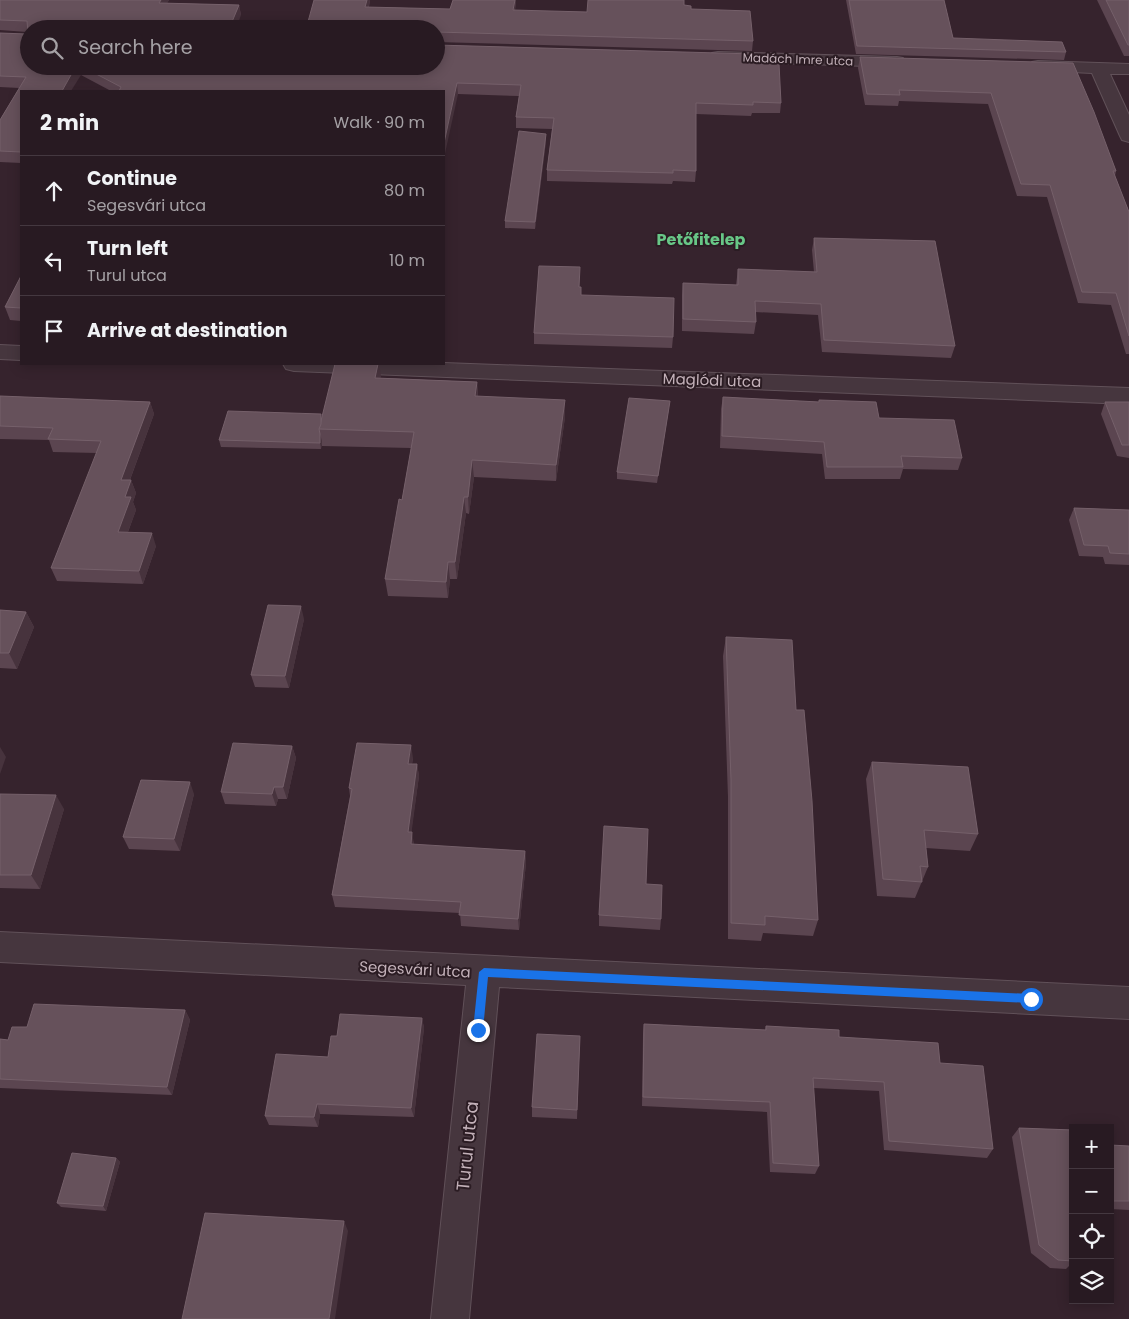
<!DOCTYPE html>
<meta charset="utf-8">
<style>
body{margin:0;font-family:Poppins,sans-serif;background:#34272f;color:#f1f3f6}
.controls{position:absolute;right:15px;bottom:15px;display:grid;overflow:hidden;border-radius:0px;box-shadow:0 2px 12px #0003}
.controls button{width:45px;height:45px;display:grid;place-items:center;padding:0;border:0;border-bottom:1px solid #443840;background:#281a22;color:#f1f3f6;font:25px sans-serif}
.stop{position:absolute;width:15px;height:15px;margin:-11px;border:4px solid #1a73e8;border-radius:50%;background:#fff}
.stop.end{background:#1a73e8;border-color:#fff;box-shadow:0 1px 5px #0008}
.list{margin:0;padding:0;list-style:none}
h2{display:flex;justify-content:space-between;align-items:center;height:65px;margin:0;padding:0 20px;font-size:21px}
h2 small{font-size:16px;font-weight:400;color:#a5a1a5}
.list li{display:grid;grid-template-columns:32px 1fr auto;gap:15px;align-items:center;box-sizing:border-box;height:70px;padding:0 20px;border-top:1px solid #443840}
.list b{display:block;font-size:19px;white-space:nowrap}
.list p{margin:0;font-size:16px;white-space:nowrap;color:#a5a1a5}
.list em{font-size:16px;font-style:normal;color:#a5a1a5}
.icon{flex:none;width:28px;height:28px;fill:none;stroke:currentColor;stroke-width:2;stroke-linecap:round;stroke-linejoin:round}
.map{position:relative;flex:none;width:1129px;height:1319px;overflow:hidden}
.search{position:absolute;background:#281a22;box-shadow:0 2px 12px #0003;left:20px;top:20px;width:425px;height:55px;display:flex;align-items:center;gap:12px;box-sizing:border-box;padding:0 18px;border-radius:28px;color:#a5a1a5;font-size:19px}
.panel{position:absolute;background:#281a22;box-shadow:0 2px 12px #0003;left:20px;top:90px;width:425px;height:275px;border-radius:0px}
.map>svg:first-child{display:block}
.lines{fill:none;stroke-linecap:round;stroke-linejoin:round}
.minor-casing{stroke:#615159;stroke-width:2}
.minor{fill:#46363e;fill-rule:evenodd}
.wall{fill:#5b4550}
.shaded-wall{fill:#47333d}
.building{fill:#66515b;stroke:#75606a}
.route{fill:#1a73e8}
.labels{text-anchor:middle;dominant-baseline:central;stroke-width:4;stroke-linejoin:round;paint-order:stroke}
.far-street-label{font-size:12px;fill:#c3b1b9;stroke:#2b1c23}
.street-label{font-size:15px;fill:#c3b1b9;stroke:#2b1c23}
.far-district-label{font-size:16px;font-weight:bold;fill:#68c787;stroke:#2b1c23}
.near-street-label{font-size:18px;fill:#c3b1b9;stroke:#2b1c23}
</style>
<div class="map">
<svg width="1129" height="1319" viewBox="0 0 1129 1319">
<rect width="100%" height="100%" fill="#36232d"/>
<g class="lines">
<defs>
<g id="minor">
<polygon points="718,52 897,57 903,58 906,62 903,66 897,67 712,61 709,57 712,53"/>
<polygon points="1038,61 1129,64 1129,74 1110,74 1129,115 1129,142 1122,140 1120,136 1092,73 1032,70 1029,66 1032,62"/>
<polygon points="0,345 21,346 21,360 0,359"/>
<polygon points="444,363 1129,388 1129,404 294,371 286,369 283,364"/>
<polygon points="0,932 1129,987 1129,1019 499,987 469,1319 431,1319 466,985 0,962"/>
</g>
</defs>
<use href="#minor" class="minor-casing"/>
<use href="#minor" class="minor"/>
</g>
<g class="wall">
<polygon points="0,0 169,0 167,3 239,5 241,15 29,66 436,66 755,63 781,103 780,113 752,113 751,116 696,114 696,171 695,182 673,181 672,184 547,181 547,170 552,129 516,128 516,117 519,96 458,94 444,91 111,91 81,75 21,91 21,163 0,162 0,120 19,88 0,87 0,33 26,34 28,32 27,32 0,30"/>
<polygon points="314,0 370,0 369,7 450,9 453,0 516,0 515,11 587,12 684,5 753,41 752,51 436,42 436,29"/>
<polygon points="846,0 944,0 953,38 1066,52 1064,60 856,54"/>
<polygon points="1097,0 1129,0 1129,56 1124,56"/>
<polygon points="860,57 1073,63 1116,171 1115,176 1129,212 1129,354 1126,354 1111,305 1078,303 1047,197 1017,196 988,104 899,101 898,106 865,105 858,68"/>
<polygon points="546,134 546,141 535,229 505,228 505,221"/>
<polygon points="814,238 955,346 951,358 822,352 818,315 755,312 756,322 754,334 682,331 682,295 683,283 736,285 738,269 814,272 812,250"/>
<polygon points="21,276 21,321 10,320 5,307"/>
<polygon points="580,287 581,295 673,337 672,348 534,344 534,333"/>
<polygon points="335,364 379,364 380,378 477,382 478,396 565,417 556,481 474,477 469,514 466,513 457,579 450,579 448,598 388,596 385,579 402,500 411,448 322,446 322,441 321,449 221,447 219,440 322,419"/>
<polygon points="0,396 150,402 154,414 130,480 131,480 136,493 133,502 136,510 128,532 156,546 143,584 57,581 51,568 97,453 53,452 49,440 0,439"/>
<polygon points="723,397 819,402 819,400 879,418 962,458 958,470 903,469 900,479 825,479 822,454 720,448 721,409"/>
<polygon points="1105,402 1129,402 1129,458 1117,456 1101,414"/>
<polygon points="669,408 657,483 617,479 617,472"/>
<polygon points="1074,508 1129,510 1129,565 1105,564 1103,557 1079,556 1069,520"/>
<polygon points="0,610 26,612 34,627 17,669 0,668"/>
<polygon points="304,619 289,688 255,687 251,675"/>
<polygon points="726,637 796,710 818,920 813,936 763,933 761,941 728,939 728,797 723,656"/>
<polygon points="292,746 296,758 287,799 278,799 276,806 225,804 221,792"/>
<polygon points="413,758 412,764 417,764 419,776 411,832 414,845 525,851 526,863 519,930 461,926 460,913 335,907 332,895 350,796 349,788"/>
<polygon points="872,762 978,834 970,851 926,848 928,867 915,898 877,896 866,779"/>
<polygon points="0,794 64,809 40,889 0,888"/>
<polygon points="194,794 180,851 129,849 123,837"/>
<polygon points="599,915 661,919 660,930 599,926"/>
<polygon points="185,1010 190,1020 172,1095 0,1088 0,1039 8,1040 27,1027"/>
<polygon points="422,1018 424,1028 414,1117 320,1114 318,1127 269,1125 265,1116 328,1057 337,1036"/>
<polygon points="644,1024 765,1030 766,1026 839,1037 940,1063 993,1149 987,1158 884,1150 879,1091 813,1088 819,1166 815,1174 770,1172 767,1112 642,1106 643,1034"/>
<polygon points="580,1036 577,1119 532,1117 532,1107"/>
<polygon points="1019,1128 1073,1130 1073,1262 1066,1269 1050,1268 1031,1253 1012,1137"/>
<polygon points="1110,1145 1129,1146 1129,1210 1110,1209"/>
<polygon points="116,1158 120,1162 106,1211 61,1207 57,1203"/>
</g>
<g class="shaded-wall">
<polygon points="161,0 169,0 161,14 159,3"/>
<polygon points="367,0 370,0 366,18 365,7"/>
<polygon points="515,0 516,0 513,21 513,10"/>
<polygon points="239,5 241,15 236,29 229,29"/>
<polygon points="76,66 78,66 81,75 71,91 62,91"/>
<polygon points="457,83 458,94 444,158 444,143"/>
<polygon points="546,134 546,141 535,229 535,222"/>
<polygon points="378,364 379,364 381,376 378,395 375,378"/>
<polygon points="477,382 478,398 475,396"/>
<polygon points="565,400 565,417 556,481 556,465"/>
<polygon points="150,402 154,414 125,493 121,480"/>
<polygon points="320,434 322,441 321,449 320,443"/>
<polygon points="472,460 474,477 469,514 468,497"/>
<polygon points="131,480 136,493 133,502 136,510 123,545 118,532 125,497"/>
<polygon points="464,497 466,513 457,579 455,562"/>
<polygon points="152,533 156,546 143,584 139,571"/>
<polygon points="448,562 450,579 448,598 446,582"/>
<polygon points="301,606 304,619 289,688 285,676"/>
<polygon points="26,612 34,627 17,669 9,653"/>
<polygon points="411,745 413,758 410,776 408,764"/>
<polygon points="292,746 296,758 287,799 283,787"/>
<polygon points="0,747 6,757 0,774"/>
<polygon points="417,764 419,776 410,844 408,832"/>
<polygon points="190,782 194,794 180,851 174,839"/>
<polygon points="274,787 278,799 276,806 272,794"/>
<polygon points="56,795 64,809 40,889 31,875"/>
<polygon points="412,832 414,844 413,856 411,844"/>
<polygon points="525,851 526,863 519,930 518,919"/>
<polygon points="185,1010 190,1020 172,1095 167,1087"/>
<polygon points="422,1018 424,1028 414,1117 411,1108"/>
<polygon points="317,1104 320,1114 318,1127 314,1117"/>
<polygon points="116,1158 120,1162 106,1211 103,1206"/>
<polygon points="344,1221 348,1231 335,1319 329,1319"/>
</g>
<g class="building">
<polygon points="0,0 161,0 159,3 239,5 229,29 29,29 29,66 76,66 62,91 21,91 21,152 0,151 0,120 26,77 0,76 0,33 26,34 28,32 27,21 0,20"/>
<polygon points="314,0 367,0 365,7 450,9 453,0 515,0 513,10 587,12 588,0 684,0 684,5 691,6 691,9 750,11 753,41 436,32 436,29 306,29"/>
<polygon points="849,0 944,0 953,38 1062,42 1066,52 857,46"/>
<polygon points="1106,0 1129,0 1129,45 1128,45"/>
<polygon points="436,45 754,54 755,63 779,64 781,103 753,102 753,105 696,103 696,171 673,170 673,173 547,170 554,118 516,117 521,85 457,83 444,143 444,91 119,91 121,87 81,66 436,66"/>
<polygon points="860,57 1073,63 1094,112 1116,171 1113,171 1129,212 1129,336 1116,293 1082,292 1050,185 1021,184 991,93 899,90 900,95 867,94"/>
<polygon points="519,131 546,134 535,222 505,221"/>
<polygon points="814,238 935,241 955,346 824,340 821,304 755,301 756,322 683,319 683,283 738,285 738,269 817,272"/>
<polygon points="539,266 580,267 579,287 581,287 581,295 674,298 673,337 534,333"/>
<polygon points="21,276 21,308 5,307"/>
<polygon points="335,364 378,364 375,378 477,382 475,396 565,400 556,465 472,460 468,497 464,497 455,562 448,562 446,582 385,579 399,499 402,500 414,432 319,429"/>
<polygon points="0,396 150,402 121,480 131,480 125,497 131,497 118,532 152,533 139,571 51,568 101,441 48,439 53,428 0,426"/>
<polygon points="723,397 819,402 819,400 876,402 879,418 954,420 962,458 901,456 903,467 827,467 824,442 722,436"/>
<polygon points="629,398 670,401 658,476 617,472"/>
<polygon points="1105,402 1129,402 1129,445 1122,445"/>
<polygon points="228,411 321,414 321,424 319,429 320,434 320,443 219,440"/>
<polygon points="1074,508 1129,510 1129,554 1110,553 1108,546 1084,545"/>
<polygon points="268,605 301,606 285,676 251,675"/>
<polygon points="0,610 26,612 9,653 0,653"/>
<polygon points="726,637 792,640 796,710 804,710 812,801 818,920 765,916 765,925 731,923 731,780"/>
<polygon points="233,743 292,746 283,787 274,787 272,794 221,792"/>
<polygon points="357,743 411,745 408,764 417,764 408,832 412,832 411,844 525,851 518,919 459,915 461,902 332,895 352,789 349,788"/>
<polygon points="872,762 968,767 978,834 924,830 928,867 920,866 922,882 883,879"/>
<polygon points="141,780 190,782 174,839 123,837"/>
<polygon points="0,794 56,795 31,875 0,875"/>
<polygon points="604,826 648,829 646,884 662,885 661,919 599,915"/>
<polygon points="34,1004 185,1010 167,1087 0,1079 0,1039 8,1040 12,1027 27,1027"/>
<polygon points="340,1014 422,1018 411,1108 317,1104 314,1117 265,1116 276,1054 328,1057 331,1036 337,1036"/>
<polygon points="644,1024 766,1030 766,1026 839,1030 839,1037 938,1043 940,1063 983,1066 993,1149 889,1141 884,1082 813,1078 819,1166 773,1163 770,1102 643,1097"/>
<polygon points="537,1034 580,1036 577,1110 532,1107"/>
<polygon points="1019,1128 1073,1130 1073,1261 1058,1260 1039,1245"/>
<polygon points="1110,1145 1129,1146 1129,1201 1110,1201"/>
<polygon points="72,1153 116,1158 103,1206 57,1203"/>
<polygon points="205,1213 344,1221 329,1319 182,1319"/>
<polygon points="1110,1226 1112,1235 1110,1237"/>
</g>
<polygon class="route" points="484,968 1031,994 1036,999 1031,1003 488,977 483,1030 478,1035 473,1030 479,972"/>
<g class="labels">
<g class="far-street-label">
<text transform="translate(798 59) rotate(2)">Madách Imre utca</text>
</g>
<g class="street-label">
<text transform="translate(712 380) rotate(2)">Maglódi utca</text>
<text transform="translate(415 969) rotate(3)">Segesvári utca</text>
</g>
<g class="far-district-label">
<text x="701" y="239">Petőfitelep</text>
</g>
<g class="near-street-label">
<text transform="translate(467 1146) rotate(-84)">Turul utca</text>
</g>
</g>
</svg>
<div class="controls">
<button>+</button>
<button>−</button>
<button><svg class="icon" aria-label="locate" viewBox="0 0 24 24"><circle cx="12" cy="12" r="6"/><path d="M12 2v4M12 18v4M2 12h4M18 12h4"/></svg></button>
<button><svg class="icon" aria-label="layers" viewBox="0 0 24 24"><path d="M12 4l9 5-9 5-9-5zM3 14l9 5 9-5"/></svg></button>
</div>
<div class="stop" style="left:1031px;top:999px"></div>
<div class="stop end" style="left:478px;top:1030px"></div>
<div class="search"><svg class="icon" aria-label="search" viewBox="0 0 24 24"><circle cx="10" cy="10" r="6"/><path d="M15 15l6 6"/></svg>Search here</div>
<section class="panel">
<h2>2 min<small>Walk · 90 m</small></h2>
<ul class="list">
<li><svg class="icon" aria-label="ahead" viewBox="0 0 24 24"><path d="M12 20V5M6 11l6-6 6 6"/></svg><div><b>Continue</b><p>Segesvári utca</p></div><em>80 m</em></li>
<li><svg class="icon" aria-label="left" viewBox="0 0 24 24"><path d="M17 20v-9H6M10 6l-5 5 5 5"/></svg><div><b>Turn left</b><p>Turul utca</p></div><em>10 m</em></li>
<li><svg class="icon" aria-label="arrive" viewBox="0 0 24 24"><path d="M6 21V4h12l-3 4 3 4H6"/></svg><div><b>Arrive at destination</b></div></li>
</ul>
</section>
</div>
